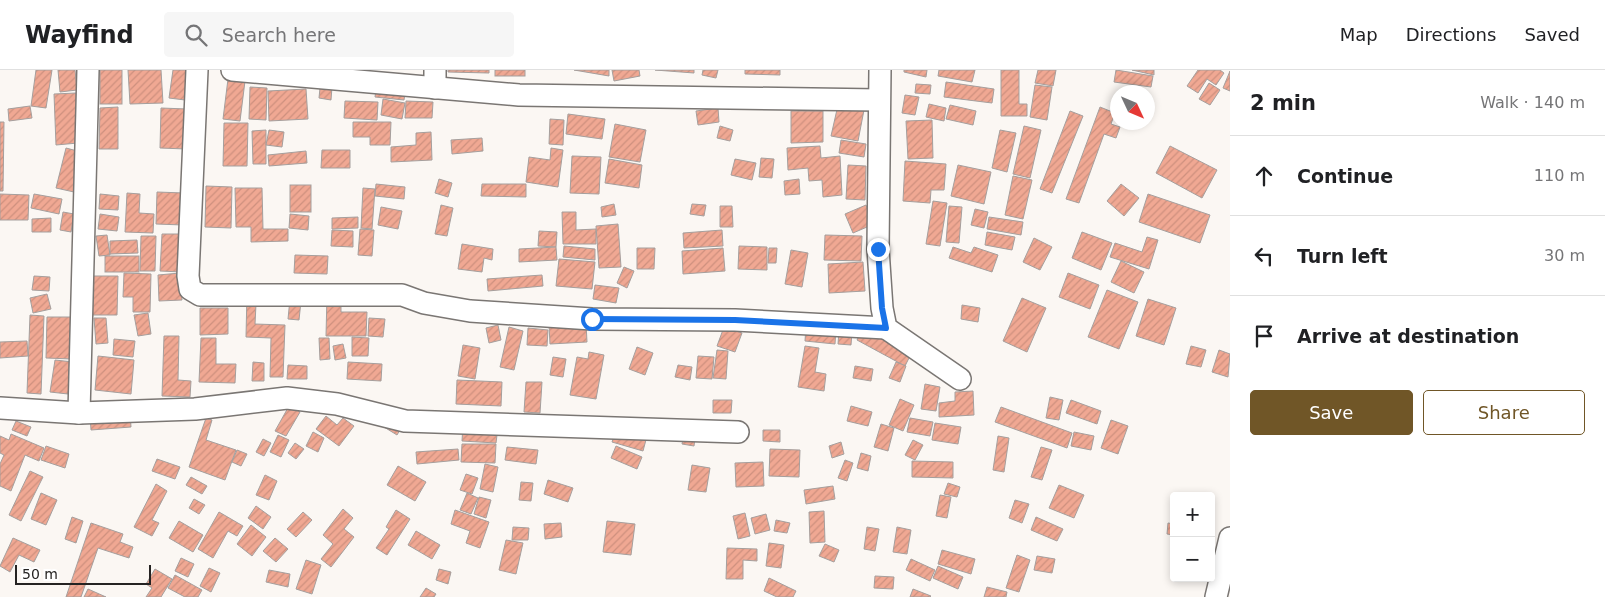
<!DOCTYPE html>
<meta charset="utf-8">
<style>
body{margin:0;font-family:"DejaVu Sans",sans-serif;background:#f6f6f6;color:#202124}
.controls{position:absolute;right:15px;bottom:15px;display:grid;overflow:hidden;border-radius:5px;box-shadow:0 2px 8px #0003}
.controls button{width:45px;height:45px;display:grid;place-items:center;padding:0;border:0;border-bottom:1px solid #e0e0e0;background:#fff;color:#202124;font:25px sans-serif}
.compass{position:absolute;left:1110px;top:15px;width:45px;height:45px;border-radius:50%;background:#fff;box-shadow:0 2px 8px #0003;rotate:134deg}
.scale{position:absolute;left:15px;bottom:12px;width:136px;box-sizing:border-box;padding-left:5px;border:2px solid #252322;border-top:0;font-size:14px;line-height:18px;white-space:nowrap;color:#252322;-webkit-text-stroke:4px #fff;paint-order:stroke}
.stop{position:absolute;width:15px;height:15px;margin:-11px;border:4px solid #1a73e8;border-radius:50%;background:#fff}
.stop.end{background:#1a73e8;border-color:#fff;box-shadow:0 1px 5px #0008}
.list{margin:0;padding:0;list-style:none}
h2{display:flex;justify-content:space-between;align-items:center;height:65px;margin:0;padding:0 20px;font-size:21px}
h2 small{font-size:16px;font-weight:400;color:#757577}
.list li{display:grid;grid-template-columns:32px 1fr auto;gap:15px;align-items:center;box-sizing:border-box;height:80px;padding:0 20px;border-top:1px solid #e0e0e0}
.list b{display:block;font-size:19px;white-space:nowrap}
.list em{font-size:16px;font-style:normal;color:#757577}
.actions{display:flex;gap:10px;padding:15px 20px}
.actions a{flex:1;padding:11px 0;border:1px solid #705627;border-radius:5px;text-align:center;font-size:18px;color:#705627}
.actions .main{background:#705627;color:#fff}
.icon{flex:none;width:28px;height:28px;fill:none;stroke:currentColor;stroke-width:2;stroke-linecap:round;stroke-linejoin:round}
.map{position:relative;flex:none;width:1230px;height:527px;overflow:hidden}
header{display:flex;align-items:center;gap:30px;box-sizing:border-box;height:70px;padding:0 25px;background:#fff;border-bottom:1px solid #e0e0e0}
header strong{font-size:24px}
nav{display:flex;gap:28px;margin-inline-start:auto;font-size:18px}
.search{width:350px;height:45px;background:#f6f6f6;display:flex;align-items:center;gap:12px;box-sizing:border-box;padding:0 18px;border-radius:5px;color:#757577;font-size:19px}
main{display:flex}
aside{flex:1;background:#fff}
.map>svg:first-child{display:block}
.building{fill:url(#building-hatch);stroke:#a59f9d}
.lines{fill:none;stroke-linecap:round;stroke-linejoin:round}
.minor-casing{stroke:#7a7673;stroke-width:24}
.minor{stroke:#fff;stroke-width:21}
.route{stroke:#1a73e8;stroke-width:6}
</style>
<header>
<strong>Wayfind</strong>
<div class="search"><svg class="icon" aria-label="search" viewBox="0 0 24 24"><circle cx="10" cy="10" r="6"/><path d="M15 15l6 6"/></svg>Search here</div>
<nav><a>Map</a><a>Directions</a><a>Saved</a></nav>
</header>
<main>
<div class="map">
<svg width="1230" height="527" viewBox="0 0 1230 527">
<defs>
<pattern id="building-hatch" width="6" height="6" patternUnits="userSpaceOnUse" patternTransform="scale(1.25)"><rect width="6" height="6" fill="#f0a893"/><path d="M-1 1l2-2M0 6l6-6M5 7l2-2" fill="none" stroke="#ce907e"/></pattern>
</defs>
<rect width="100%" height="100%" fill="#fbf7f3"/>
<g class="building">
<polygon points="36,0 52,0 46,38 31,36"/>
<polygon points="58,0 75,0 77,20 60,22"/>
<rect x="100" y="0" width="22" height="34"/>
<polygon points="128,0 161,0 163,33 130,34"/>
<polygon points="173,0 189,0 185,30 169,28"/>
<polygon points="448,0 489,0 489,3 448,2"/>
<rect x="495" y="0" width="30" height="6"/>
<polygon points="574,0 609,0 609,6"/>
<polygon points="612,0 639,0 640,6 614,11"/>
<polygon points="655,0 694,0 694,3"/>
<polygon points="703,0 718,0 716,8 702,5"/>
<polygon points="745,0 780,0 780,5 745,4"/>
<polygon points="904,0 927,0 926,7 904,2"/>
<polygon points="939,0 975,0 972,12 938,6"/>
<polygon points="1001,0 1019,0 1019,34 1027,34 1027,46 1001,46"/>
<polygon points="1038,0 1056,0 1053,16 1035,13"/>
<polygon points="1116,0 1153,6 1151,17 1114,12"/>
<polygon points="1132,0 1154,0 1154,5"/>
<polygon points="1198,0 1220,0 1224,3 1216,15 1207,9 1198,23 1187,16"/>
<polygon points="1230,1 1230,21 1223,18"/>
<polygon points="321,8 332,17 331,30 319,28"/>
<polygon points="228,9 245,11 240,51 223,49"/>
<polygon points="946,12 994,19 992,33 944,27"/>
<polygon points="377,13 406,17 404,30 375,27"/>
<polygon points="1209,13 1220,20 1210,35 1199,29"/>
<polygon points="916,14 931,15 930,24 915,23"/>
<polygon points="1035,15 1052,17 1047,50 1030,47"/>
<polygon points="250,17 267,18 266,50 249,49"/>
<polygon points="306,19 308,49 269,51 268,21"/>
<polygon points="76,23 78,73 56,75 54,24"/>
<polygon points="905,25 919,27 915,45 902,43"/>
<polygon points="383,29 405,33 402,49 381,45"/>
<polygon points="345,31 378,32 377,50 344,48"/>
<polygon points="406,31 433,32 432,48 405,48"/>
<polygon points="929,34 946,38 944,51 926,47"/>
<polygon points="838,35 864,40 858,71 831,66"/>
<polygon points="950,35 976,41 973,55 946,49"/>
<polygon points="30,36 32,48 9,51 8,39"/>
<polygon points="118,37 118,79 99,79 100,38"/>
<polygon points="1100,37 1115,43 1111,54 1120,57 1116,68 1104,64 1079,133 1066,129"/>
<polygon points="161,38 187,39 186,79 160,78"/>
<polygon points="718,38 719,52 698,55 696,41"/>
<polygon points="791,41 823,41 823,72 791,73"/>
<polygon points="1070,41 1083,46 1052,123 1040,119"/>
<polygon points="568,44 605,49 602,69 566,64"/>
<polygon points="550,49 564,50 563,75 549,74"/>
<polygon points="932,50 933,88 908,89 906,51"/>
<polygon points="0,52 4,52 3,121 0,121"/>
<polygon points="353,52 391,52 390,75 370,75 370,67 353,67"/>
<polygon points="224,53 248,53 247,96 223,96"/>
<polygon points="615,54 646,60 640,92 609,87"/>
<polygon points="720,56 733,60 730,71 717,68"/>
<polygon points="1024,56 1041,60 1030,108 1013,104"/>
<polygon points="266,60 266,94 253,94 252,61"/>
<polygon points="269,60 284,62 282,77 266,75"/>
<polygon points="1000,60 1016,63 1007,102 992,98"/>
<polygon points="431,62 432,90 391,92 391,77 416,75 416,63"/>
<polygon points="482,68 483,81 452,84 451,70"/>
<polygon points="841,70 866,74 864,87 839,83"/>
<polygon points="820,76 821,88 840,86 842,125 823,127 822,110 809,111 808,98 788,100 787,78"/>
<polygon points="1170,76 1217,100 1202,128 1156,103"/>
<polygon points="66,78 85,83 74,122 56,118"/>
<polygon points="551,78 563,80 558,117 526,112 529,87 550,90"/>
<polygon points="322,80 350,80 350,98 321,98"/>
<polygon points="306,81 307,93 269,96 268,85"/>
<polygon points="572,86 601,87 599,124 570,123"/>
<polygon points="761,88 774,89 772,108 759,107"/>
<polygon points="609,89 642,95 639,118 605,113"/>
<polygon points="735,89 756,93 752,110 731,105"/>
<polygon points="905,91 946,94 944,120 931,120 930,133 903,131"/>
<polygon points="848,95 866,96 865,130 846,129"/>
<polygon points="958,95 991,102 984,134 951,126"/>
<polygon points="1013,106 1032,110 1023,149 1005,145"/>
<polygon points="439,109 452,113 448,127 435,123"/>
<polygon points="799,109 800,124 785,125 784,111"/>
<polygon points="376,114 405,117 404,129 375,126"/>
<polygon points="482,114 526,114 526,127 481,126"/>
<polygon points="1121,114 1139,128 1124,146 1107,131"/>
<rect x="290" y="115" width="21" height="27"/>
<polygon points="206,116 232,117 231,158 205,157"/>
<polygon points="235,118 262,118 263,159 288,159 288,171 251,172 251,157 236,157"/>
<polygon points="363,118 375,119 372,159 361,158"/>
<polygon points="157,122 184,123 183,155 156,154"/>
<polygon points="127,123 140,124 139,143 154,144 153,163 125,162"/>
<polygon points="0,124 29,125 28,150 0,150"/>
<polygon points="34,124 62,129 59,144 31,138"/>
<polygon points="100,124 119,126 118,140 99,139"/>
<polygon points="1148,124 1210,145 1200,173 1139,152"/>
<polygon points="933,131 947,133 940,176 926,174"/>
<polygon points="614,134 616,145 602,147 601,137"/>
<polygon points="692,134 706,135 704,146 690,144"/>
<polygon points="441,135 453,138 447,166 435,164"/>
<polygon points="866,135 874,154 853,163 845,144"/>
<polygon points="720,136 732,136 733,157 720,157"/>
<polygon points="949,136 962,137 959,173 946,172"/>
<polygon points="381,137 402,141 398,159 378,155"/>
<polygon points="975,139 988,142 984,158 971,155"/>
<polygon points="63,142 74,144 71,162 60,160"/>
<polygon points="562,142 576,142 576,160 596,159 596,174 563,174"/>
<polygon points="100,144 119,147 117,161 98,159"/>
<polygon points="290,144 309,146 308,160 289,158"/>
<polygon points="358,147 358,158 332,159 332,148"/>
<polygon points="989,147 1023,152 1021,165 987,159"/>
<polygon points="51,148 51,162 32,162 32,149"/>
<polygon points="618,154 621,197 599,198 596,156"/>
<polygon points="360,159 374,160 372,186 358,185"/>
<polygon points="332,160 353,161 353,177 331,176"/>
<polygon points="722,160 723,176 684,178 683,163"/>
<polygon points="539,161 557,162 556,177 538,176"/>
<polygon points="987,162 1015,167 1012,180 985,175"/>
<polygon points="1082,162 1112,173 1101,200 1072,188"/>
<polygon points="162,164 183,164 182,202 160,201"/>
<polygon points="107,165 110,185 99,186 96,166"/>
<polygon points="825,165 862,166 861,191 824,190"/>
<polygon points="141,166 156,166 155,201 140,201"/>
<polygon points="1147,167 1158,170 1149,199 1110,187 1115,173 1142,182"/>
<polygon points="1034,168 1052,177 1040,200 1023,192"/>
<polygon points="137,170 138,183 110,184 110,171"/>
<polygon points="462,174 493,179 492,190 484,188 482,202 458,199"/>
<polygon points="564,176 595,179 595,190 563,187"/>
<polygon points="739,176 767,177 767,200 738,199"/>
<polygon points="556,177 557,190 519,192 519,179"/>
<polygon points="953,177 971,183 974,177 998,185 992,202 949,188"/>
<polygon points="637,178 655,178 654,199 637,199"/>
<polygon points="723,178 725,201 683,204 682,181"/>
<polygon points="769,178 777,178 776,193 768,193"/>
<polygon points="791,180 808,183 802,217 785,214"/>
<polygon points="295,185 328,186 327,204 294,203"/>
<rect x="105" y="186" width="34" height="16"/>
<polygon points="559,189 595,192 592,219 556,216"/>
<polygon points="1121,191 1144,202 1134,223 1111,212"/>
<polygon points="863,192 865,221 829,223 828,194"/>
<polygon points="624,197 634,201 627,218 617,213"/>
<polygon points="124,203 151,204 150,242 133,242 133,227 123,227"/>
<polygon points="180,203 182,230 159,231 158,205"/>
<polygon points="1068,203 1099,215 1090,239 1059,227"/>
<polygon points="542,205 543,216 488,221 487,209"/>
<polygon points="34,206 50,207 49,221 32,220"/>
<polygon points="93,206 118,206 117,245 92,245"/>
<polygon points="595,215 619,218 616,233 593,229"/>
<polygon points="1107,220 1138,232 1119,279 1088,267"/>
<polygon points="247,222 256,234 255,254 285,255 283,307 270,307 271,268 246,267"/>
<polygon points="47,224 51,239 33,243 30,228"/>
<polygon points="327,225 341,225 341,242 367,242 366,266 326,266"/>
<polygon points="1022,228 1046,238 1027,282 1003,271"/>
<polygon points="290,229 301,231 299,250 288,249"/>
<polygon points="1148,229 1176,238 1164,275 1136,266"/>
<polygon points="962,235 980,238 978,252 961,249"/>
<polygon points="200,238 228,238 228,264 200,265"/>
<polygon points="148,243 151,264 138,266 134,245"/>
<polygon points="30,245 44,246 41,324 27,323"/>
<polygon points="47,247 73,247 72,289 46,288"/>
<polygon points="94,248 106,248 108,273 96,274"/>
<polygon points="369,248 385,249 383,267 368,266"/>
<polygon points="586,253 587,272 550,274 549,255"/>
<polygon points="498,255 501,270 489,273 486,258"/>
<polygon points="806,256 836,259 835,274 805,271"/>
<polygon points="509,257 523,261 514,300 500,297"/>
<polygon points="724,257 742,263 735,282 717,276"/>
<polygon points="528,258 548,260 547,276 527,275"/>
<polygon points="863,258 911,284 905,296 857,270"/>
<polygon points="839,261 852,262 851,275 838,274"/>
<polygon points="164,266 179,266 178,310 191,311 190,327 162,326"/>
<polygon points="352,267 369,268 368,286 352,286"/>
<polygon points="201,268 216,268 216,294 236,294 235,313 199,312"/>
<polygon points="319,268 329,268 330,289 320,290"/>
<polygon points="114,269 135,271 133,287 113,285"/>
<polygon points="27,271 28,286 0,288 0,272"/>
<polygon points="343,274 346,288 335,290 333,276"/>
<polygon points="463,275 480,278 475,309 458,306"/>
<polygon points="805,276 819,278 815,302 826,304 824,321 798,317"/>
<polygon points="1191,276 1206,280 1201,297 1186,294"/>
<polygon points="637,277 653,283 645,305 629,299"/>
<polygon points="717,280 728,281 726,309 713,308"/>
<polygon points="1219,280 1230,284 1228,307 1212,302"/>
<polygon points="589,282 604,285 596,329 570,325 577,287 588,289"/>
<polygon points="98,286 134,290 131,324 95,320"/>
<polygon points="698,286 714,287 712,309 696,308"/>
<polygon points="553,287 566,289 563,307 550,305"/>
<polygon points="55,290 73,292 68,324 50,322"/>
<polygon points="253,292 264,293 264,311 252,311"/>
<polygon points="348,292 382,294 381,311 347,309"/>
<polygon points="896,292 906,296 900,312 889,308"/>
<polygon points="288,295 307,296 307,309 287,309"/>
<polygon points="678,295 692,297 690,310 675,307"/>
<polygon points="855,296 873,299 871,311 853,308"/>
<polygon points="457,310 502,312 501,336 456,334"/>
<polygon points="526,312 542,312 540,343 524,342"/>
<polygon points="925,314 940,317 936,341 921,339"/>
<polygon points="973,321 974,345 939,347 939,333 955,331 955,322"/>
<polygon points="1050,327 1063,330 1059,350 1046,348"/>
<polygon points="900,329 914,335 903,361 889,355"/>
<polygon points="713,330 732,330 731,343 713,343"/>
<polygon points="1071,330 1101,341 1097,354 1066,343"/>
<polygon points="289,336 300,342 286,366 275,361"/>
<polygon points="851,336 872,342 868,356 847,351"/>
<polygon points="1001,337 1072,363 1067,378 995,352"/>
<polygon points="130,342 131,357 91,360 90,345"/>
<polygon points="326,346 337,355 343,348 354,356 339,376 316,359"/>
<polygon points="390,346 404,353 397,365 384,357"/>
<polygon points="206,348 212,350 206,370 236,380 225,410 189,397"/>
<polygon points="910,348 933,352 930,366 907,362"/>
<polygon points="1111,350 1128,356 1118,384 1101,378"/>
<polygon points="16,351 31,357 27,366 12,360"/>
<polygon points="935,353 961,357 958,374 932,370"/>
<polygon points="881,354 894,358 888,381 874,377"/>
<polygon points="463,355 498,357 496,373 462,371"/>
<polygon points="617,358 647,366 643,381 612,372"/>
<polygon points="685,358 696,360 694,376 682,374"/>
<polygon points="763,360 780,360 780,372 763,371"/>
<polygon points="313,362 324,368 318,382 306,376"/>
<polygon points="1074,362 1094,366 1091,380 1071,376"/>
<polygon points="11,364 44,378 39,391 25,385 11,421 0,416 0,394 4,385 0,383 0,366 9,370"/>
<polygon points="278,365 289,370 281,387 270,382"/>
<polygon points="998,366 1009,368 1004,402 993,400"/>
<polygon points="263,369 271,373 264,386 256,382"/>
<polygon points="913,370 923,375 915,390 905,385"/>
<polygon points="841,372 844,384 832,388 829,376"/>
<polygon points="295,373 304,379 296,389 288,383"/>
<polygon points="462,374 496,374 495,393 461,392"/>
<polygon points="46,376 69,384 65,398 41,390"/>
<polygon points="616,376 642,387 637,399 611,388"/>
<polygon points="507,377 538,380 536,394 505,390"/>
<polygon points="1041,377 1052,380 1042,410 1031,407"/>
<polygon points="458,379 459,390 417,394 416,382"/>
<polygon points="770,379 800,380 799,407 769,406"/>
<polygon points="237,380 247,384 241,396 232,392"/>
<polygon points="861,383 871,386 868,401 857,398"/>
<polygon points="157,389 180,397 175,409 152,401"/>
<polygon points="845,390 853,393 847,411 838,408"/>
<polygon points="912,391 953,392 953,408 912,407"/>
<polygon points="763,392 764,416 736,417 735,393"/>
<polygon points="485,394 498,397 493,422 480,419"/>
<polygon points="692,395 710,398 706,422 688,420"/>
<polygon points="398,396 426,412 415,431 387,415"/>
<polygon points="30,401 43,407 21,451 9,445"/>
<polygon points="466,404 478,408 472,424 460,420"/>
<polygon points="265,405 277,411 269,430 256,425"/>
<polygon points="191,407 207,416 202,424 186,415"/>
<polygon points="548,410 573,418 568,432 544,424"/>
<polygon points="521,412 533,413 531,431 519,430"/>
<polygon points="948,413 960,417 957,427 944,424"/>
<polygon points="156,414 167,421 152,450 159,453 152,466 134,457"/>
<polygon points="1059,415 1084,425 1074,448 1049,438"/>
<polygon points="833,416 835,429 806,434 804,420"/>
<polygon points="41,423 57,430 46,455 31,449"/>
<polygon points="467,423 478,428 471,444 460,440"/>
<polygon points="940,425 951,427 947,448 936,446"/>
<polygon points="479,427 491,430 486,448 474,444"/>
<polygon points="194,429 205,435 199,444 189,438"/>
<polygon points="1015,430 1029,434 1022,453 1009,448"/>
<polygon points="256,436 271,447 263,459 248,448"/>
<polygon points="343,439 353,448 344,459 354,467 331,497 321,489 333,474 323,465"/>
<polygon points="396,440 410,449 387,485 376,478 389,459 386,457"/>
<polygon points="455,440 489,452 480,478 466,473 470,461 451,454"/>
<polygon points="824,441 825,472 810,473 809,442"/>
<polygon points="219,442 243,456 237,466 228,461 213,488 198,479"/>
<polygon points="303,442 312,450 296,467 287,459"/>
<polygon points="745,443 750,466 738,469 733,446"/>
<polygon points="766,444 770,460 755,464 751,448"/>
<polygon points="72,447 83,451 76,473 65,469"/>
<polygon points="1036,447 1063,459 1057,471 1031,460"/>
<polygon points="776,450 790,453 787,463 774,461"/>
<polygon points="179,451 203,465 193,482 169,468"/>
<polygon points="607,451 635,454 631,485 603,482"/>
<polygon points="91,453 123,464 120,472 133,477 129,488 98,478 81,527 66,527"/>
<polygon points="561,453 562,467 545,469 544,454"/>
<polygon points="1168,453 1174,454 1174,465 1167,464"/>
<polygon points="251,455 266,467 252,486 237,474"/>
<polygon points="513,457 529,458 528,470 512,470"/>
<polygon points="867,457 879,459 875,481 864,479"/>
<polygon points="897,457 911,460 907,484 893,482"/>
<polygon points="416,461 440,475 432,489 408,475"/>
<polygon points="13,468 40,480 34,492 19,485 10,502 0,496"/>
<polygon points="275,468 288,479 276,492 263,481"/>
<polygon points="506,470 523,473 516,504 499,500"/>
<polygon points="769,473 784,475 781,498 766,496"/>
<polygon points="825,474 839,480 834,492 819,486"/>
<polygon points="727,478 757,479 757,491 743,490 743,509 726,509"/>
<polygon points="942,480 975,489 971,504 938,494"/>
<polygon points="1017,485 1030,490 1019,522 1006,518"/>
<polygon points="1037,486 1055,489 1052,503 1034,500"/>
<polygon points="181,488 194,494 188,507 175,501"/>
<polygon points="911,489 935,500 930,511 906,500"/>
<polygon points="306,490 321,495 312,524 296,519"/>
<polygon points="938,496 963,507 958,519 933,508"/>
<polygon points="209,498 220,503 211,522 200,516"/>
<polygon points="155,499 172,509 161,527 146,527 152,518 146,514"/>
<polygon points="439,499 451,502 448,514 436,510"/>
<polygon points="269,500 290,504 288,517 266,512"/>
<polygon points="175,505 202,520 198,527 185,527 168,518"/>
<polygon points="875,506 894,507 893,519 874,518"/>
<polygon points="769,508 796,521 793,527 777,527 764,521"/>
<polygon points="987,517 1007,522 1006,527 984,527"/>
<polygon points="426,518 436,524 434,527 420,527"/>
<polygon points="88,519 106,527 84,527"/>
<polygon points="913,519 931,526 930,527 910,527"/>
</g>
<g class="lines">
<defs>
<g id="minor">
<polyline points="197,0 188,206 190,219 200,225 402,225 424,233 470,241 592,249 735,250 886,258"/>
<polyline points="232,0 519,25 879,30"/>
<polyline points="880,0 878,179 882,238 886,258 960,309"/>
<polyline points="435,18 435,0"/>
<polyline points="0,338 79,343 195,339 287,328 337,334 405,351 738,362"/>
<polyline points="79,343 88,0"/>
<polyline points="1216,527 1230,468"/>
</g>
</defs>
<use href="#minor" class="minor-casing"/>
<use href="#minor" class="minor"/>
</g>
<g class="lines">
<polyline class="route" points="592,249 735,250 886,258 882,238 878,179"/>
</g>
</svg>
<div class="controls">
<button>+</button>
<button>−</button>
</div>
<svg class="compass" viewBox="-18 -18 36 36"><path d="M0-13l5 13h-10z" fill="#e53935"/><path d="M0 13l5-13h-10z" fill="#757577"/></svg>
<div class="scale">50 m</div>
<div class="stop" style="left:592px;top:249px"></div>
<div class="stop end" style="left:878px;top:179px"></div>
</div>
<aside>
<h2>2 min<small>Walk · 140 m</small></h2>
<ul class="list">
<li><svg class="icon" aria-label="ahead" viewBox="0 0 24 24"><path d="M12 20V5M6 11l6-6 6 6"/></svg><div><b>Continue</b></div><em>110 m</em></li>
<li><svg class="icon" aria-label="left" viewBox="0 0 24 24"><path d="M17 20v-9H6M10 6l-5 5 5 5"/></svg><div><b>Turn left</b></div><em>30 m</em></li>
<li><svg class="icon" aria-label="arrive" viewBox="0 0 24 24"><path d="M6 21V4h12l-3 4 3 4H6"/></svg><div><b>Arrive at destination</b></div></li>
</ul>
<div class="actions"><a class="main">Save</a><a>Share</a></div>
</aside>
</main>
